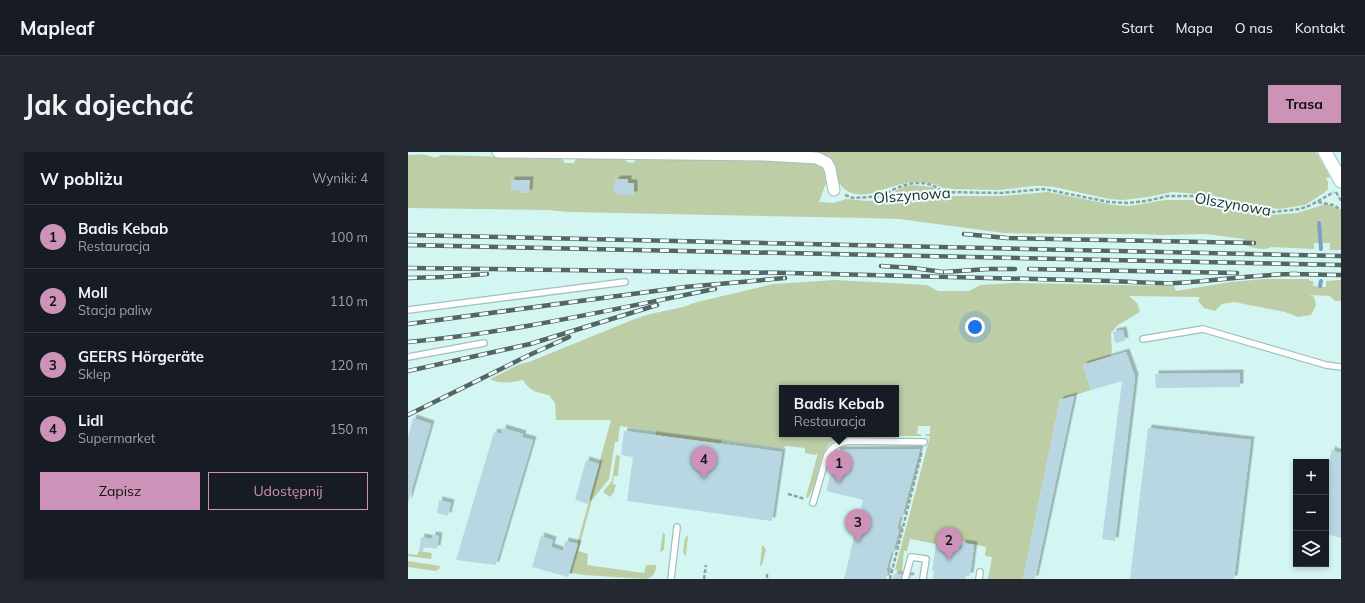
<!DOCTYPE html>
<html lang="pl">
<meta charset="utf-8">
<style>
body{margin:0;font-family:Mulish,sans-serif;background:#242831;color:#f1f3f6}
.controls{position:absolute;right:12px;bottom:12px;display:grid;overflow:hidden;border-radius:0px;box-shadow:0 2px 6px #0003}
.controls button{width:36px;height:36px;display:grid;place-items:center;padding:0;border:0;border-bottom:1px solid #363941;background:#171b24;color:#f1f3f6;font:20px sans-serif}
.you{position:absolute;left:567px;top:175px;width:14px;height:14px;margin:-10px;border:3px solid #fff;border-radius:50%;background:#1a73e8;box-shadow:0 0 0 6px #1a73e833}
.badge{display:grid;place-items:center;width:26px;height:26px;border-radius:50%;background:#cc92b8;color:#111;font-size:13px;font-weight:700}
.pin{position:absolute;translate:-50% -33px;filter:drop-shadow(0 1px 2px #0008)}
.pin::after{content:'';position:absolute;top:21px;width:14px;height:12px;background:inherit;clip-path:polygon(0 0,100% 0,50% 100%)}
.popup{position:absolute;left:371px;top:233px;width:120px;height:52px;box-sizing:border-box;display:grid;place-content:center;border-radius:0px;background:#171b24;filter:drop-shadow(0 1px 3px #0005);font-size:13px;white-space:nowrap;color:#9ea1a6}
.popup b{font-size:15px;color:#f1f3f6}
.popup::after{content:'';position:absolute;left:50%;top:100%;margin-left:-8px;border:8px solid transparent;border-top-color:#171b24}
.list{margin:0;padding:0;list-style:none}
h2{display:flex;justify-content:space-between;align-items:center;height:52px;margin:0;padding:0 16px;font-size:17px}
h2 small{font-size:13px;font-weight:400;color:#9ea1a6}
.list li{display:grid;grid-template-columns:26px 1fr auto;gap:12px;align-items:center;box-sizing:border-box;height:64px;padding:0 16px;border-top:1px solid #363941}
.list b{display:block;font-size:15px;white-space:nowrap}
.list p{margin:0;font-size:13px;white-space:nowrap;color:#9ea1a6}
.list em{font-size:13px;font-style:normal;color:#9ea1a6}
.actions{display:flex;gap:8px;padding:12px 16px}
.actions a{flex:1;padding:9px 0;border:1px solid #cc92b8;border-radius:0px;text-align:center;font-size:14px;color:#cc92b8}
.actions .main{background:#cc92b8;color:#111}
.icon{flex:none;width:22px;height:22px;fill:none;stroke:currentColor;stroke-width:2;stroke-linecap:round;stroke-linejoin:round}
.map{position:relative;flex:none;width:933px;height:427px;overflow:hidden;border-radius:0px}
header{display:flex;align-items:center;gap:24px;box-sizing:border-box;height:56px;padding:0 20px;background:#171b24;border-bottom:1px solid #363941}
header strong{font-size:19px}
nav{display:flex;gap:22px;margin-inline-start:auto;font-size:14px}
.intro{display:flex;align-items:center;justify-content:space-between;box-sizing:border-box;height:96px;padding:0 24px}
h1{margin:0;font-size:28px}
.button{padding:10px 18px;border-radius:0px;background:#cc92b8;color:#111;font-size:14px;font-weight:700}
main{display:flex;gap:24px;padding:0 24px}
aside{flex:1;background:#171b24;border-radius:0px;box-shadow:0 2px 6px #0003}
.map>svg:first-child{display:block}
.green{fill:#bdcea6;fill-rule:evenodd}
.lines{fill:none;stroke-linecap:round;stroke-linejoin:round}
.stream{stroke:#7f9fc5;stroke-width:4}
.building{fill:#b9d7e2;filter:url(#shadow)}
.service-casing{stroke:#a0c0bd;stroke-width:8}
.minor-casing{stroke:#a0c0bd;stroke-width:13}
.tertiary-casing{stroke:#a0c0bd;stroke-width:15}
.path{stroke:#8ba4a2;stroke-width:2.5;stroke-dasharray:4 2;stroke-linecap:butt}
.service{stroke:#fff;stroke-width:5.5}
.minor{stroke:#fff;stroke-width:11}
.tertiary{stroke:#fff;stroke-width:13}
.rail-casing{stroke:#536664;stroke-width:4.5}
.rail{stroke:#f1fefd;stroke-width:3;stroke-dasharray:9;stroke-linecap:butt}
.labels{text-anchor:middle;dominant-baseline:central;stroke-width:4;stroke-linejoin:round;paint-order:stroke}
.street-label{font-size:15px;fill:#222f2e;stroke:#f1fefd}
</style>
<header>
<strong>Mapleaf</strong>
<nav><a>Start</a><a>Mapa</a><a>O nas</a><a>Kontakt</a></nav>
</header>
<div class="intro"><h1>Jak dojechać</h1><a class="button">Trasa</a></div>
<main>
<aside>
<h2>W pobliżu<small>Wyniki: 4</small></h2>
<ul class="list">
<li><span class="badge">1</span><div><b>Badis Kebab</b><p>Restauracja</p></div><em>100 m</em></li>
<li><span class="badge">2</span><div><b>Moll</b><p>Stacja paliw</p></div><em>110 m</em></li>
<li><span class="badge">3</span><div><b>GEERS Hörgeräte</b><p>Sklep</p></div><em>120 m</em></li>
<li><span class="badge">4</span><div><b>Lidl</b><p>Supermarket</p></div><em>150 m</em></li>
</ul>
<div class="actions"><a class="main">Zapisz</a><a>Udostępnij</a></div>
</aside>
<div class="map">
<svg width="933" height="427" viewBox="0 0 933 427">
<defs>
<filter id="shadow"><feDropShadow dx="3.5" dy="-3.5" stdDeviation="0" flood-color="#0004"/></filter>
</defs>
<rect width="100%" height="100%" fill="#d4f6f3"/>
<g class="green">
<path d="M385,0H908L922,25L918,26L920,30V37L916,41L897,53L871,57L846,54L806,44L778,41L764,40L740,45L715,48L701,47L646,35L635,34H626L592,38L537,37C512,24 496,31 471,39C462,42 454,44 444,41C425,36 425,5 413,1C404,0 393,0 385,0Z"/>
<path d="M0,3C6,3 12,2 18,3C26,5 26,7 34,3L101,5L125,7L130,3L153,5L157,11H166L168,5L215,6L219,10L225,11L229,6L405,10L417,14L419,28L411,50L426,51L438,47L459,49L483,47L514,49L525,48L540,44H593L640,40L706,53L722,54L757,48H785L862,63L889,61L918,52L924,54L933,59V98H922V91H906V97L863,95C856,99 845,96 837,93L836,87L798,82L753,83L732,82H662L596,81L491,67L457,66L161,60L139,58L0,56Z"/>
<polygon points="507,33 524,35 528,37 528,40 508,43 488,41 487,39 498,34"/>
<path d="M856,127H901L902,129H905V134L918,135V129L933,128V149H927L922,144L902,143L906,145L908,153L903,163L890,165L877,160L826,150L814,152L807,159L796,156L790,149L792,145L721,144L729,151L732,160L710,173L703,181L704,200L702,204L675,213L683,238L652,248L615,427H580L584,405L577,404L578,395L552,389L551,397L528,393V392L502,387L499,399H496L494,419L487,418L522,284H518L517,282H522V274H510L509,282H513V284H437C412,288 413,315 406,334C404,338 402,342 400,346L398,345L410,301L407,303L397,301V296L377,294L376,296L314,288L313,292L248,283V279L212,274L210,290H207L201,327L184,348L170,399L180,402L179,413L236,421L238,413H248C248,420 246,425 238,427L175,423L165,421L161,422L203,268H148L147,251L141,243C130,241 121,239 115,228C104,230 93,233 82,227L112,212L121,210L224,168L242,162L275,155L289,150L365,132L427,128L465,130L519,133L530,139H561L572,133L604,131L766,134L768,139L823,130ZM374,236H488V282H374Z"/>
<polygon points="208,303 212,304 210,324 206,324 205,332 208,333 206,340 202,345 195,340 204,329"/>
<polygon points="255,380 257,383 256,398 252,400"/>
<polygon points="280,383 278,403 277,404 275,400 277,386"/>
<polygon points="355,393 358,398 354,413 352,414 354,394"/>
<polygon points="11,399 24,401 23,407 0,404 0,402 9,403"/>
<polygon points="0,409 32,414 31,417 28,419 0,415"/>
</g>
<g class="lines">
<g class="stream">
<polyline points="911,71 913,97"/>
<polyline points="912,134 913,129"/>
</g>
</g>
<g class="building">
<polygon points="209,27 220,27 220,31 226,31 226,43 207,42 205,33 207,33 207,29"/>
<polygon points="103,28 122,28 121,41 112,41 112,39 103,38"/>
<polygon points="715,178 717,189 707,191 705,180"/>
<polygon points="718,200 727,225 707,389 694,387 714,229 683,238 675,213"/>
<polygon points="832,221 832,235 748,236 747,222"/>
<polygon points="666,244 627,427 615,427 652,248"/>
<polygon points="5,266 23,272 0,351 0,285"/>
<polygon points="95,276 115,282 114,285 125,288 88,412 88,413 48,408 86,280 93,282"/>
<polygon points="740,276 843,288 826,427 722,427"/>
<polygon points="216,279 374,300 364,369 219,349 225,305 213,303"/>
<polygon points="512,297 494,365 492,365 489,377 491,378 485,401 483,401 478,419 480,419 478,427 436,427 455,348 418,339 429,298"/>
<polygon points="924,297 925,298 925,299 933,301 933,386 918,382 918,320"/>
<polygon points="178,308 191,312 180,352 167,348"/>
<polygon points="31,348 43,351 40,364 29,361"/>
<polygon points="24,383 31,384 29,397 16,395 15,399 11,399 13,385 24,387"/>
<polygon points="133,384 145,388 143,395 155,399 157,389 170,392 160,425 124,415"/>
<polygon points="554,391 566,393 562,424 558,424 557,427 525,427 526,419 524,419 528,393 553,397"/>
<polygon points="486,422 503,424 502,427 485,427"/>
</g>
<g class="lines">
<defs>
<g id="service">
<polyline points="0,158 217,130"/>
<polyline points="735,187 795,177 918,213 933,215"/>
<polyline points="0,205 76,191"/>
<path d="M405,351L419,303C425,293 431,291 442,289L516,290"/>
<polyline points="263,427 269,375"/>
<polyline points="497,427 503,405 518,407 515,427"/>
<polyline points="571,427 572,420"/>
</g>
<polyline id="minor" points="90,0 356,3 409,6 419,11 422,17 426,38"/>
<polyline id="tertiary" points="917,0 933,29"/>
</defs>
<use href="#service" class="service-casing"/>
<use href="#minor" class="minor-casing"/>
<use href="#tertiary" class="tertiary-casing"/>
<g class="path">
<polyline points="928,40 933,49"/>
<polyline points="437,43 445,46 494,43 511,45 523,44 534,40 593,41 636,37 701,50 720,51 738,49 760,44 783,44 803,46 849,58 865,60 892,57 903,53 926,40"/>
<path d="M474,44C491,33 517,23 534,40"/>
<polyline points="910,50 925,53 933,58"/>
<polyline points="380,342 397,347"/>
<polyline points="359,422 359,427"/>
<polyline points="296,427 298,413"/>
<polyline points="482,427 514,299"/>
</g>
<use href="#service" class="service"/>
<use href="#minor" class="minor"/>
<use href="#tertiary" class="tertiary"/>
<defs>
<g id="rail">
<polyline points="556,82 599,86 846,91"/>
<polyline points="0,83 933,104"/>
<polyline points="0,93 933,113"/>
<polyline points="473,114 505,116 535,120"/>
<path d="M0,116L383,121L704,129C725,130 747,132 768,131C809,129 848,122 889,122"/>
<polyline points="621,117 829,121"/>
<polyline points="536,120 581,117 607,117"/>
<polyline points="883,122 933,123"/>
<polyline points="0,126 35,125 79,122"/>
<polyline points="0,172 277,135 377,126"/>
<path d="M0,190C103,181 205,157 307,137"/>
<polyline points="0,219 122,192 249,153"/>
<polyline points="0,263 117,205 161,185"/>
</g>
</defs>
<use href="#rail" class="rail-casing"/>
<use href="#rail" class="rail"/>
</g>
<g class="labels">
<g class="street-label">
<text transform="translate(504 43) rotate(-4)">Olszynowa</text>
<text transform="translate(825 52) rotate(10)">Olszynowa</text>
</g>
</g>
</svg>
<div class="controls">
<button>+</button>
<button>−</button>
<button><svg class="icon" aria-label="layers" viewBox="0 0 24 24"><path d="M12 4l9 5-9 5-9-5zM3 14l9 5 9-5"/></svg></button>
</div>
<div class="you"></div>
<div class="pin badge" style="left:431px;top:331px">1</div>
<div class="popup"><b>Badis Kebab</b>Restauracja</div>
<div class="pin badge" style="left:541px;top:408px">2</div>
<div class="pin badge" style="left:450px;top:390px">3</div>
<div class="pin badge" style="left:296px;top:327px">4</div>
</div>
</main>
